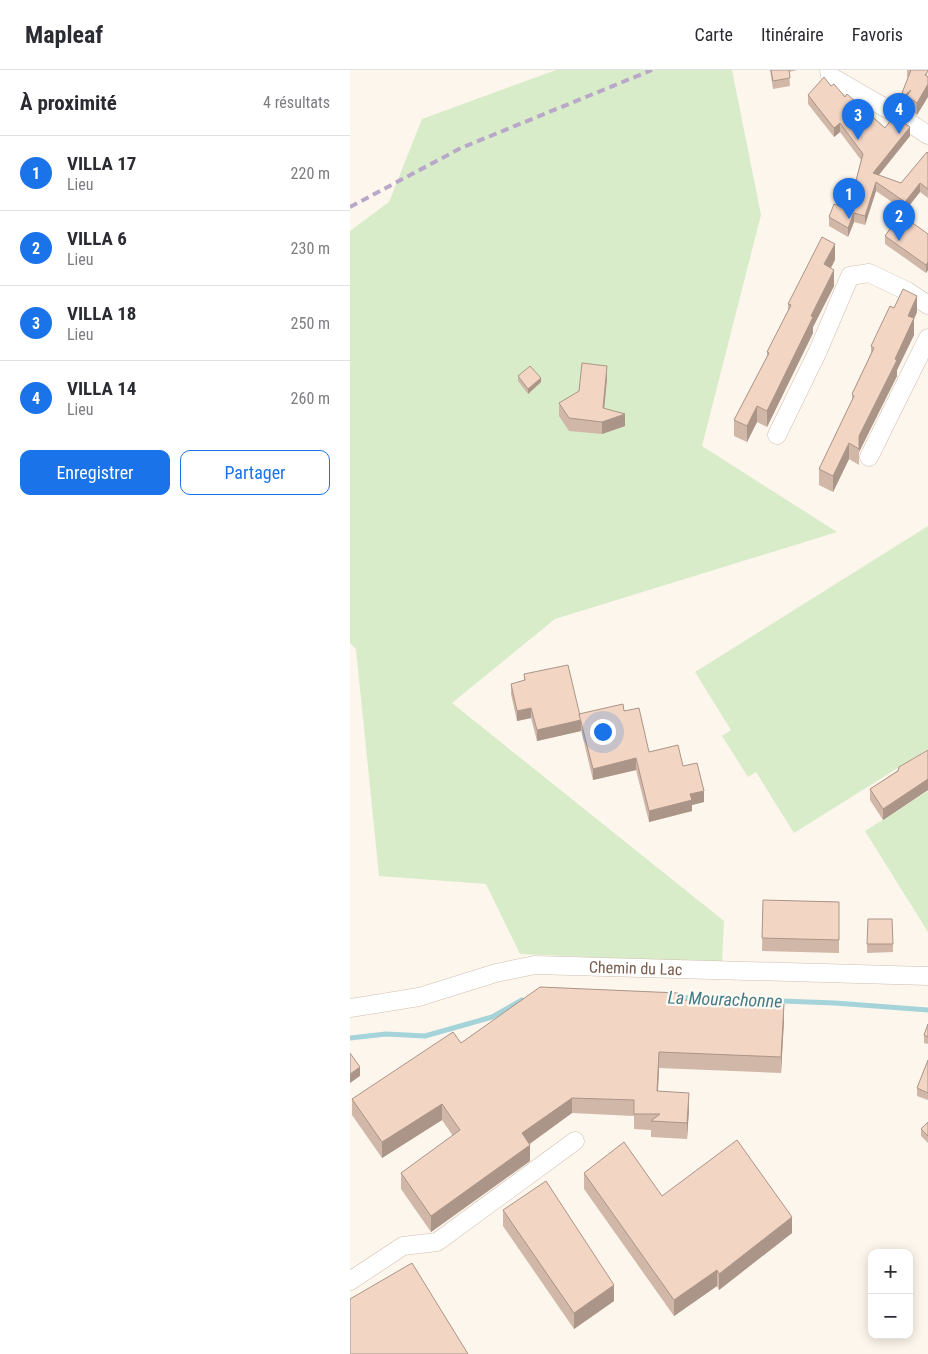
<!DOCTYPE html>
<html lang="fr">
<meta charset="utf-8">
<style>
body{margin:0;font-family:"Roboto Condensed",sans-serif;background:#f7f7f7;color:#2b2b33}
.controls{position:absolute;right:15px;bottom:15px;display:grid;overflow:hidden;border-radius:10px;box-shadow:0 2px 12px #0003}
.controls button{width:45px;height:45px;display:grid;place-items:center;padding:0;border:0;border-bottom:1px solid #e1e1e2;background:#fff;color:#2b2b33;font:25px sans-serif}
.you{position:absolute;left:252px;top:661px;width:18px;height:18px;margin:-12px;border:4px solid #fff;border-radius:50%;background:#1a73e8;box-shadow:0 0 0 8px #1a73e833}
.badge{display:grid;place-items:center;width:32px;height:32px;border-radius:50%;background:#1a73e8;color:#fff;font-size:16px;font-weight:700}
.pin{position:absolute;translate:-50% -41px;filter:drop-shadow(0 1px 2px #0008)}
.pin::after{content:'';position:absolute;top:26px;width:18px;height:15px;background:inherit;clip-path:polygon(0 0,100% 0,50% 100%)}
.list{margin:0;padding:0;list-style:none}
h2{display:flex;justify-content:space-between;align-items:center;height:65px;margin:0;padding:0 20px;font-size:21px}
h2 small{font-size:16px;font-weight:400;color:#7c7c81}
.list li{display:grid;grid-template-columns:32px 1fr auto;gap:15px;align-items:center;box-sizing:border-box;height:75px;padding:0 20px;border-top:1px solid #e1e1e2}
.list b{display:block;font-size:19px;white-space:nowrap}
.list p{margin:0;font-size:16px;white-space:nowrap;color:#7c7c81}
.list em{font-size:16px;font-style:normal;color:#7c7c81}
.actions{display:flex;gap:10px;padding:15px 20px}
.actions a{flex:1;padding:11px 0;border:1px solid #1a73e8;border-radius:10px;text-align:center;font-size:18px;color:#1a73e8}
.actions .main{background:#1a73e8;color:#fff}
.map{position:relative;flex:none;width:578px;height:1284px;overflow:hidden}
header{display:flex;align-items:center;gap:30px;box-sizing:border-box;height:70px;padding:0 25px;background:#fff;border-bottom:1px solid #e1e1e2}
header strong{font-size:24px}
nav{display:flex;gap:28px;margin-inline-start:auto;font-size:18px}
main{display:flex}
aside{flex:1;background:#fff}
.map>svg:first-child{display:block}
.green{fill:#d8ecc9}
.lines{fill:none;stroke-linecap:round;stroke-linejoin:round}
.stream{stroke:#a5d3da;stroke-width:5}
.minor-casing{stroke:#d1beb0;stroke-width:19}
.minor{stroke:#fff;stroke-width:18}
.rail{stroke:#b9a8c9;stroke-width:4;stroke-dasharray:8 5;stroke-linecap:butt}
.wall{fill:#d1b7a8}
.shaded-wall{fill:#aa9588}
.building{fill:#f3d5c3;stroke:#aa9588}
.labels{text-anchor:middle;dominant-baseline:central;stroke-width:4.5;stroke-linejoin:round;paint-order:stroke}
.street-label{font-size:16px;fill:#7a5c4d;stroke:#fffaf3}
.water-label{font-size:18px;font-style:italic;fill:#437c86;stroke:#fffaf3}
</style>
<header>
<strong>Mapleaf</strong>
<nav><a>Carte</a><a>Itinéraire</a><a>Favoris</a></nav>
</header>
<main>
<aside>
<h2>À proximité<small>4 résultats</small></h2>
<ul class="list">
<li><span class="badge">1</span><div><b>VILLA 17</b><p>Lieu</p></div><em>220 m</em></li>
<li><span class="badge">2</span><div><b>VILLA 6</b><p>Lieu</p></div><em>230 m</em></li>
<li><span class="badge">3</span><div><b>VILLA 18</b><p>Lieu</p></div><em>250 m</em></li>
<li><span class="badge">4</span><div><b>VILLA 14</b><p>Lieu</p></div><em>260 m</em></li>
</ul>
<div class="actions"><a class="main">Enregistrer</a><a>Partager</a></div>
</aside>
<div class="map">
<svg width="578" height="1284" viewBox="0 0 578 1284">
<rect width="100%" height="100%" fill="#fdf6ec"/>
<g class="green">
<polygon points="206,0 382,0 411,145 352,376 487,462 205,549 102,633 374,851 372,893 170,884 136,814 29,806 6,579 0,573 0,161 39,132 72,49"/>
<polygon points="578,456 578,679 444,763 406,702 398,707 372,666 381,660 345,602"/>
<polygon points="578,721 578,862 515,761"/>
</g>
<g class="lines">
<g class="stream">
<polyline points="321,927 485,933 578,940"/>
<polyline points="0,968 36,964 75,966 142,947 172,930"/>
</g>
<defs>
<g id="minor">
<polyline points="479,0 480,6 546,44 578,65"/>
<polyline points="427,365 468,281 500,206 519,203 557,221 578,235"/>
<polyline points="519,387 578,268"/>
<path id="s1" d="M0,938L69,927L146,903L185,895L578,906"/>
<polyline points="0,1211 53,1176 87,1172 225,1071"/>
</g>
</defs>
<use href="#minor" class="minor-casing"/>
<use href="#minor" class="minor"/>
<polyline class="rail" points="0,137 111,78 302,0"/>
</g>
<g class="wall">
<polygon points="420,0 447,0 439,2 440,16 423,19"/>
<polygon points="557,0 578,0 567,45 557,38 557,36 555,37 552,36 552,23 558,7 557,7"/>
<polygon points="481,16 535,58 560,66 529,105 551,113 578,83 578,128 570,122 555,141 526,121 515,155 504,152 498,167 479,156 479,147 496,138 503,122 511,90 490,62 484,67 458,34 458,25"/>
<polygon points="578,164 578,200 576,203 535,174 535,166"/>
<polygon points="485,190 481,198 484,216 463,257 463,263 417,357 407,352 397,372 384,366 384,350 417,287 417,282 438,241 438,234"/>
<polygon points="544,238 567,242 564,249 564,265 547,300 547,306 509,382 509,395 499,389 483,422 469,415 469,399 502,331 502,324 521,283 521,276"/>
<polygon points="168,306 191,312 178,324 168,311"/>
<polygon points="257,308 254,338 275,356 252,364 219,361 209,346 209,333"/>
<polygon points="174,604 229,645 274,641 299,682 333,696 354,732 342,735 342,741 299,752 286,700 243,710 231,660 231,661 187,671 181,648 167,651 161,624 161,614 174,611"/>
<polygon points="578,680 578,720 533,750 520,730 520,719"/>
<polygon points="413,830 489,832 489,883 412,881"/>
<polygon points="517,874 543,874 543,882 517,883"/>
<polygon points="328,929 434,950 431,1003 309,998 308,1021 339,1039 337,1069 301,1067 301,1060 284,1059 284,1046 222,1043 180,1074 180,1091 81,1162 51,1119 51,1103 103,1066 92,1050 32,1088 2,1045 2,1029 111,973"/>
<polygon points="578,954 578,974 574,973 574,965"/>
<polygon points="578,990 578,1030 567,1026 567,1018"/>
<polygon points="578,1052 578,1073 571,1066 571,1059"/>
<polygon points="234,1103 312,1126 442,1163 369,1220 367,1216 324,1246 234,1119"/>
<polygon points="153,1140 264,1231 224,1259 153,1156"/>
</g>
<g class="shaded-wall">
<polygon points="578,14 578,27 567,45 567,33"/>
<polygon points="561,20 557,26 557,36 555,37 555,25"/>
<polygon points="490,53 490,62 484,67 484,58"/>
<polygon points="560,57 560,66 523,112 523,103"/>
<polygon points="526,112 526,121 515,155 515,146"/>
<polygon points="570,113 570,122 555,141 555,132"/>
<polygon points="504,143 504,152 498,167 498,158"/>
<polygon points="485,174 485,190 474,210 474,194"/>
<polygon points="578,192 578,200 576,203 576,195"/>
<polygon points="484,200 484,216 463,257 463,263 417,357 417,341 461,246"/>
<polygon points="567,226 567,242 564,249 564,265 547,300 547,306 509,382 509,395 509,366 545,289 558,246"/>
<polygon points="257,296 257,308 253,351 253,338"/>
<polygon points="191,308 191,312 178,324 178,319"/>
<polygon points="407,336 407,352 397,372 397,356"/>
<polygon points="275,344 275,356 252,364 252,352"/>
<polygon points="499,373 499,389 483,422 483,406"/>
<polygon points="181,638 181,648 167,651 167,641"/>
<polygon points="231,650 231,661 187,671 187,660"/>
<polygon points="286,688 286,700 243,710 243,699"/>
<polygon points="578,709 578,720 533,750 533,739"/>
<polygon points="354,721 354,732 342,735 342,741 299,752 299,741 340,724"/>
<polygon points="434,934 434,950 431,1003 431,987"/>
<polygon points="309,982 309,998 307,1037 307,1021"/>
<polygon points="10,997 10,1006 0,1013 0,1004"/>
<polygon points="339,1023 339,1039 337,1069 337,1053"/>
<polygon points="222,1028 222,1043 172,1079 172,1063"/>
<polygon points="92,1034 92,1050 32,1088 32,1072"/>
<polygon points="180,1075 180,1091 81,1162 81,1146"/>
<polygon points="442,1147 442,1163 369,1220 369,1204"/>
<polygon points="367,1200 367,1216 324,1246 324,1230"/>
<polygon points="264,1215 264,1231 224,1259 224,1243"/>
</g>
<g class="building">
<polygon points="421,0 439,0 440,8 423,11"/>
<polygon points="561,0 578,0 578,1 575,5 578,7 578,14 567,33 557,26 561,20 555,25 552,23"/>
<polygon points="474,7 481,16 484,14 495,27 497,24 535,58 544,46 560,57 523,103 551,113 577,82 578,83 578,119 570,113 555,132 526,112 515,146 504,143 498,158 479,147 484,134 496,138 503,122 513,84 490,53 484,58 458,25"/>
<polygon points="550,144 578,164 578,192 576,195 535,166"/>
<polygon points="472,167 485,174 474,194 484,200 461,246 463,247 417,341 407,336 397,356 384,350 419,283 417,282 441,235 438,234"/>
<polygon points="553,219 567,226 558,246 564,248 545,289 547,290 509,366 509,379 499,373 483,406 469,399 504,326 502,324 524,278 521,276 540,236 544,238"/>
<polygon points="232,293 257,296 253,338 275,344 252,352 219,348 209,333 229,321"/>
<polygon points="180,296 191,308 178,319 168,306"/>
<polygon points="218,595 231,650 187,660 181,638 167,641 161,614 175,610 174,604"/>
<polygon points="273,634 274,641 289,638 299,682 328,675 333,696 347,693 354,721 340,724 342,730 299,741 286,688 243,699 229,644"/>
<polygon points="578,680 578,709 533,739 520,719 548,701 549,697"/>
<polygon points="413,830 489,832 489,870 412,868"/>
<polygon points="518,849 542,849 543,874 517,874"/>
<polygon points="190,917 328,923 327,929 344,931 434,934 431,987 309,982 307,1021 339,1023 337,1053 301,1051 310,1044 284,1044 284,1030 222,1028 172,1063 180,1075 81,1146 51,1103 110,1060 92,1034 32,1072 2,1029 103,962 111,973"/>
<polygon points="578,954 578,967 574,965"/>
<polygon points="0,983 10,997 0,1004"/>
<polygon points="578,990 578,1023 567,1018"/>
<polygon points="578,1052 578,1066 571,1059"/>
<polygon points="387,1070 442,1147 369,1204 367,1200 324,1230 234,1103 274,1072 312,1126"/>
<polygon points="196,1111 264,1215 224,1243 153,1140"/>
<polygon points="62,1193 118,1284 0,1284 0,1229"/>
</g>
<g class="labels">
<g class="street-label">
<text stroke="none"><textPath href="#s1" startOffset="291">Chemin du Lac</textPath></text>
</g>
<g class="water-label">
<text transform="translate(375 929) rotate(2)">La Mourachonne</text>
</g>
</g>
</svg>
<div class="controls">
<button>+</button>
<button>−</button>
</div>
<div class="you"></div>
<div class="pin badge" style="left:499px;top:149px">1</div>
<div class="pin badge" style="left:549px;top:171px">2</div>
<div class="pin badge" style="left:508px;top:70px">3</div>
<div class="pin badge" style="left:549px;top:64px">4</div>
</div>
</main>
